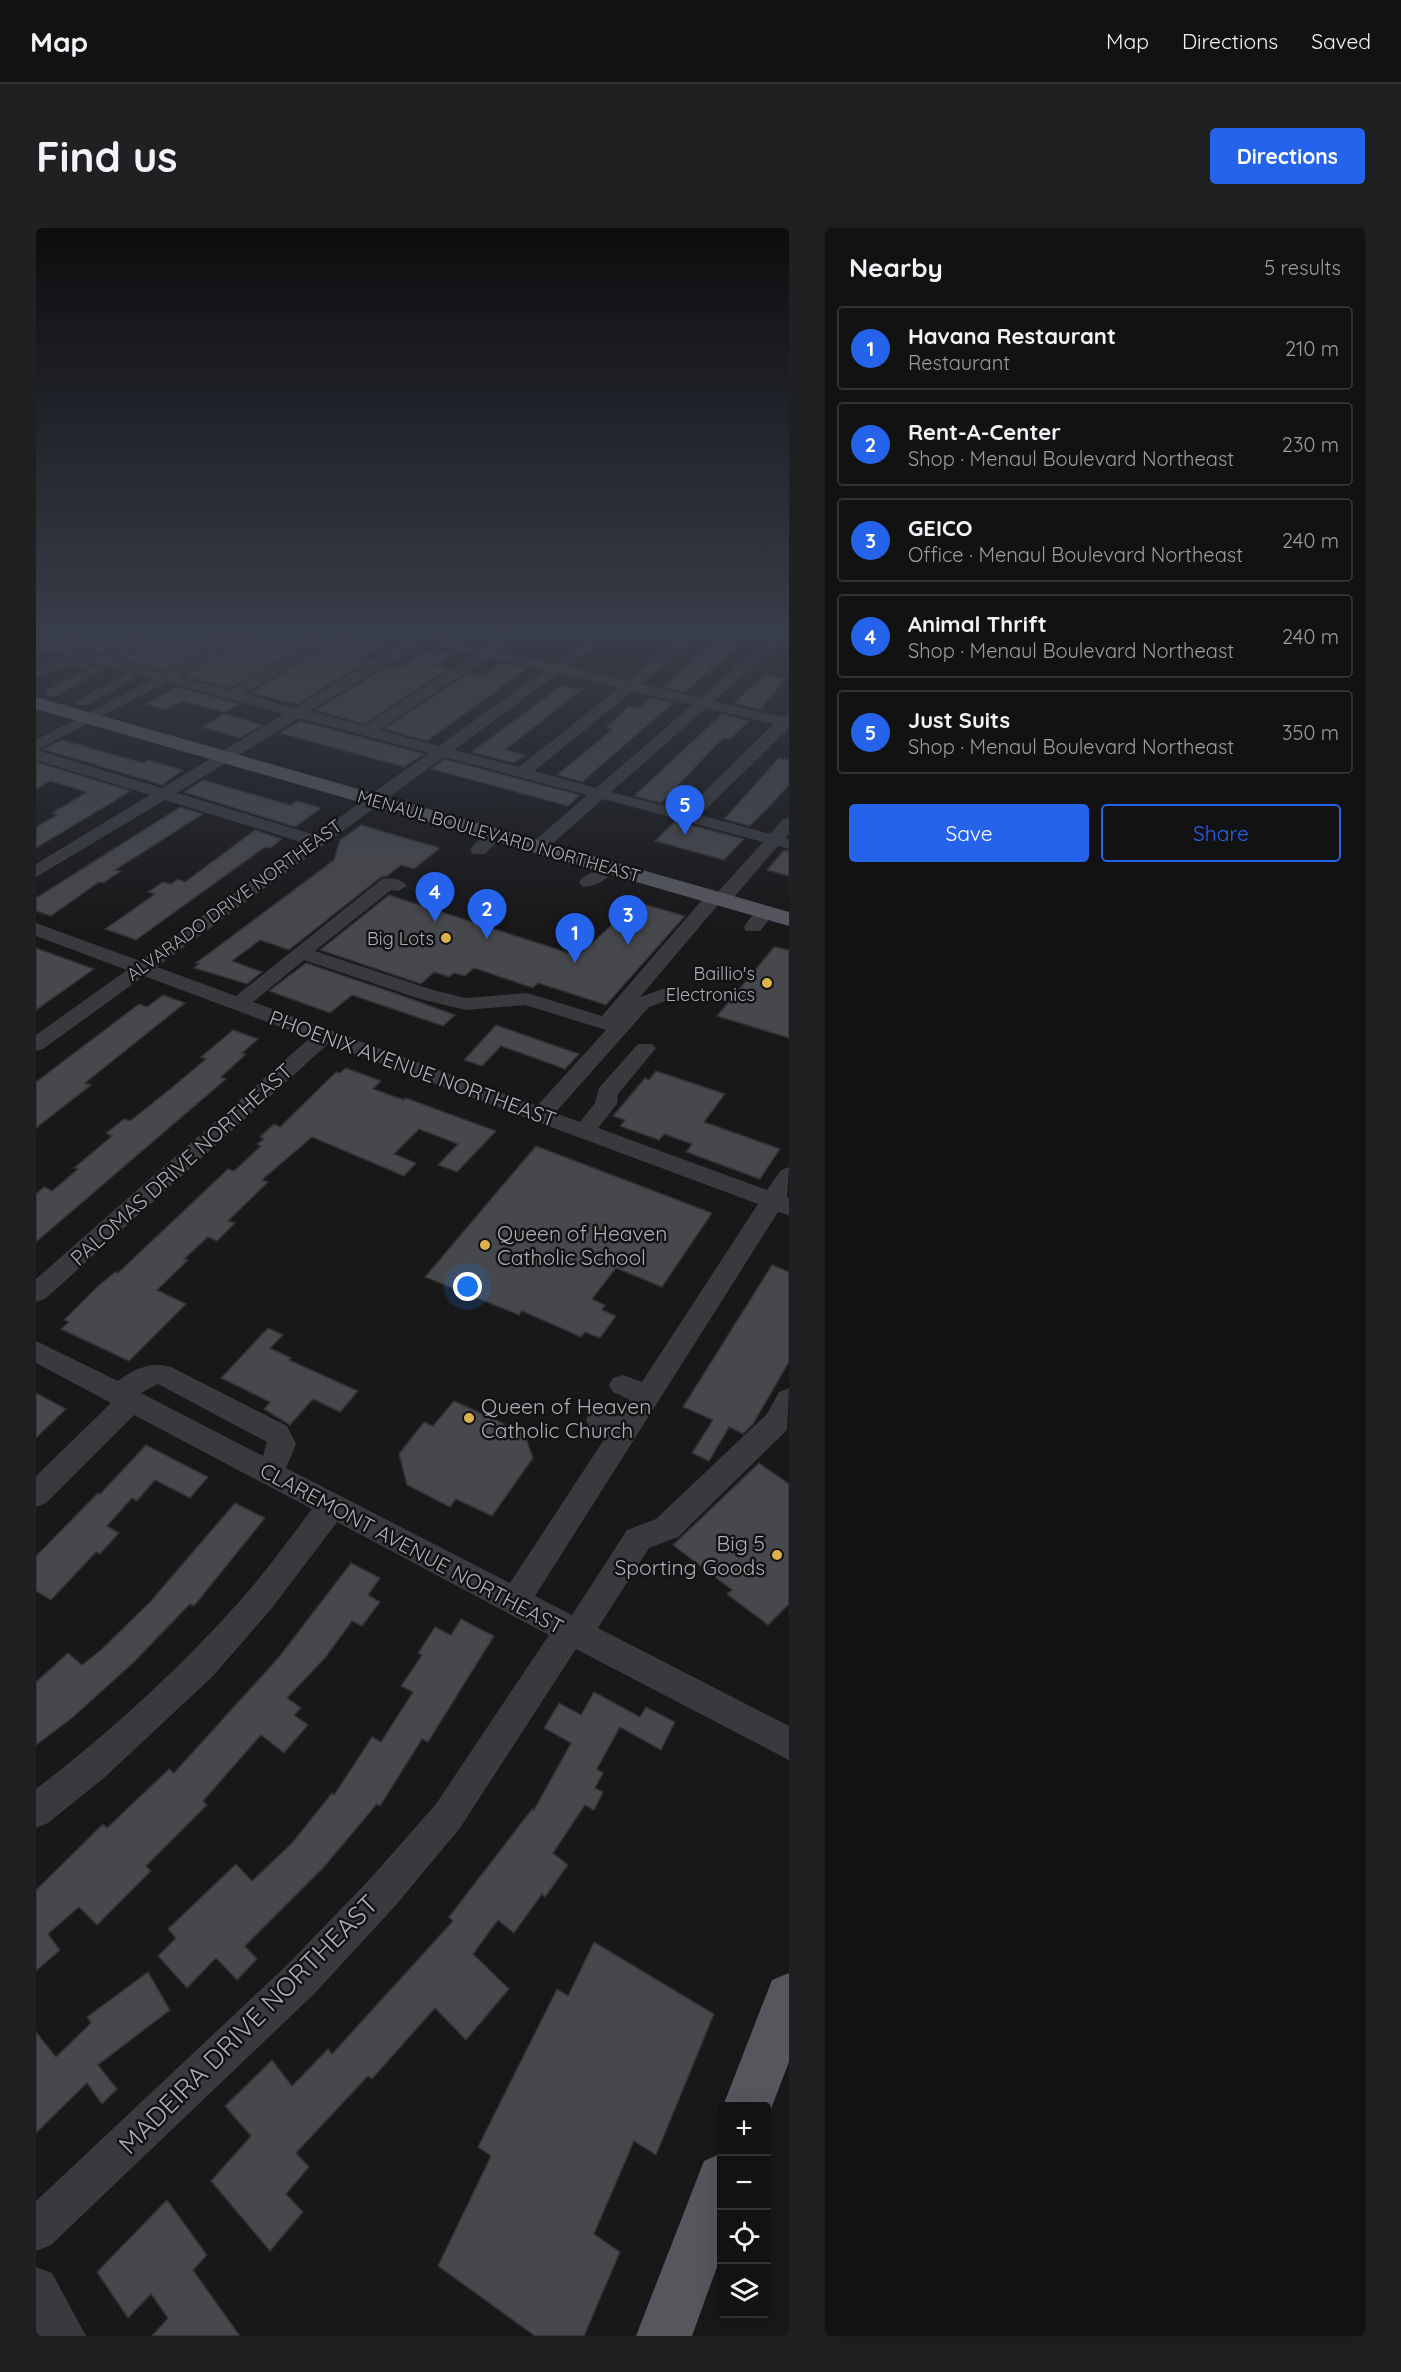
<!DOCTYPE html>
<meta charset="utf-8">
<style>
body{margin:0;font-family:Quicksand,sans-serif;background:#1f2021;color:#f1f3f6}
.controls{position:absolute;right:18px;bottom:18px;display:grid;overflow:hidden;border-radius:6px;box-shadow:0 6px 24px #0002}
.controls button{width:54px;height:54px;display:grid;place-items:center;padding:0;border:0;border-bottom:2px solid #313233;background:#121213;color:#f1f3f6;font:30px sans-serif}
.you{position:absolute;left:432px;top:1059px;width:21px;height:21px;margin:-15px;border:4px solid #fff;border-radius:50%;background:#1a73e8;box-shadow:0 0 0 9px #1a73e833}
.badge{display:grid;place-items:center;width:39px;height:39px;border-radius:50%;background:#2563eb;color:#fff;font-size:20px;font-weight:700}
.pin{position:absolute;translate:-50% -50px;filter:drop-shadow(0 2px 3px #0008)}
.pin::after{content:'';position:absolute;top:32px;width:21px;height:18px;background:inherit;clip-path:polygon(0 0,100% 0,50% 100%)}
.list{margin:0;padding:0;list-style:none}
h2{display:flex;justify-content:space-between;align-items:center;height:78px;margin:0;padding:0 24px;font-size:26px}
h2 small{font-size:20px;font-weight:400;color:#9c9ea0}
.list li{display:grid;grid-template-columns:39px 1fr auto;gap:18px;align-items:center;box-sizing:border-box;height:84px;margin:0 12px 12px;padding:0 12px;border:2px solid #313233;border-radius:6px}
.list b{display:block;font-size:22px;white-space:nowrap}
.list p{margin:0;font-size:20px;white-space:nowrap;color:#9c9ea0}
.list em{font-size:20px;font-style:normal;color:#9c9ea0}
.actions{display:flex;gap:12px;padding:18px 24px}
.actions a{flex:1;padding:14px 0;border:2px solid #2563eb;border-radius:6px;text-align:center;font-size:21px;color:#2563eb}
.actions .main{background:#2563eb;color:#fff}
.icon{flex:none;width:33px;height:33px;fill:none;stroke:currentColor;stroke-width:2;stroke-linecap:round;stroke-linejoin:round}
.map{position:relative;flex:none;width:753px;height:2108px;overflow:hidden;border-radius:6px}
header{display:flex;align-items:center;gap:36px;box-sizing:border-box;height:84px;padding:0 30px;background:#121213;border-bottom:2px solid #313233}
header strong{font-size:28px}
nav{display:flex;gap:33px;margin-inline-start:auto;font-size:21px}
.intro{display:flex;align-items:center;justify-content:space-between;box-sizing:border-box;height:144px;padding:0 36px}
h1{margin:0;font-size:42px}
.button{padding:15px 27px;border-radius:6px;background:#2563eb;color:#fff;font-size:21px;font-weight:700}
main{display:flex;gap:36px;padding:0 36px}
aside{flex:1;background:#121213;border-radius:6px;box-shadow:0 6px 24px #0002}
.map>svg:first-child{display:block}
.building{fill:#47484c;stroke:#323235;stroke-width:1.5}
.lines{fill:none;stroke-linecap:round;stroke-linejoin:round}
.minor{fill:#393a3e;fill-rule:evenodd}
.major{fill:#56575d;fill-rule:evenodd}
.poi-dot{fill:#dcb14d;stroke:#131314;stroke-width:2}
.labels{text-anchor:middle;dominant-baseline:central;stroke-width:5;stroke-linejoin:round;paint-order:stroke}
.far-street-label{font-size:18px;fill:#acafb8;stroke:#131314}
.far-poi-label{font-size:18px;fill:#acafb8;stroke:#131314;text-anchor:end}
.street-label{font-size:21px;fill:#acafb8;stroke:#131314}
.poi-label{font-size:21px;fill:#acafb8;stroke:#131314;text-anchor:start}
.near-street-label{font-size:26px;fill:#acafb8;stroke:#131314}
</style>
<header>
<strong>Map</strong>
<nav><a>Map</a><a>Directions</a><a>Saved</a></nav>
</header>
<div class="intro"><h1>Find us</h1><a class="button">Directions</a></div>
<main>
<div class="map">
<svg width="753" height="2108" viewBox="0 0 753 2108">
<rect width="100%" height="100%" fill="#181819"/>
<g class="building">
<polygon points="48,403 90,403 106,407 66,426 28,415"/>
<polygon points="138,403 204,403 128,443 87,431"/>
<polygon points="227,403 294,403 194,460 148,448"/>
<polygon points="316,403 356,410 320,432 329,434 262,476 214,465"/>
<polygon points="688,403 718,403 649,464 627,459 675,419 670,418"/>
<polygon points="395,421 416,426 398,438 412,441 328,496 280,482 350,439 360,442"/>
<polygon points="466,435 490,441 391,513 348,501 432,446 448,448"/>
<polygon points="729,447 749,451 724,482 698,475"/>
<polygon points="525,458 545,462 469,522 489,527 478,535 436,524"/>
<polygon points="141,459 203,476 188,484 146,473 130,482 110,476"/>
<polygon points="615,470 637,475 546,554 521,547 577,501 570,500 589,482 593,478 602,480"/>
<polygon points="189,486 226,497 204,510 166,499"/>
<polygon points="686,486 713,493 694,511 687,510 625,575 598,568"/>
<polygon points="264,493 388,526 368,539 244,505"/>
<polygon points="26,512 107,535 112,532 147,542 126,557 7,521"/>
<polygon points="743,530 753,532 753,557 730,582 714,598 688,591"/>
<polygon points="408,531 544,567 532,578 395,541"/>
<polygon points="0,534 95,563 0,620 0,599 21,587 16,585 51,564 14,553 0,561"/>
<polygon points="167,552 254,577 261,573 285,580 259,599 148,564"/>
<polygon points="144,579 167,586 79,642 85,643 67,655 63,654 15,688 0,683 0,670"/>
<polygon points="639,593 708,611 688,632 619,613"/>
<polygon points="325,597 404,620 378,641 365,637 351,648 345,649 253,722 224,712 196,733 226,744 211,756 158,740 163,736 160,735 298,632 304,612"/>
<polygon points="219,602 246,611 234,620 229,619 100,712 69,701 119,666 112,664 127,654 135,656 142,651 149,654"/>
<polygon points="748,622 753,623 753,648 731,642"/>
<polygon points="353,667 542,728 600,674 649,688 570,777 502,755 497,760 438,740 429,748 418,745 413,749 398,744 385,756 284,722"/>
<polygon points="738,719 753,722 753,810 681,788"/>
<polygon points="0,720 58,741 0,782"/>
<polygon points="270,735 370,769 419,787 407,798 316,767 294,785 233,763"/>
<polygon points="127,767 149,775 49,855 55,857 0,900 0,854 103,776 111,779"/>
<polygon points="460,797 543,826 529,841 465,818 446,838 428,832"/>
<polygon points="197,802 222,811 206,825 210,826 185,849 190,851 0,1014 0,966 8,959 16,963 42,941 38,940 76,908 70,905 88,891 94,893 133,862 170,831 165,829"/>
<polygon points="310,840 345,853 337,861 368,872 370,870 460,903 421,944 402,937 422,916 383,901 358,926 380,935 368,948 276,909 226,952 232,954 192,993 199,995 181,1013 172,1009 148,1031 152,1032 121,1062 150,1076 93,1133 25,1101 33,1094 28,1092 60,1060 79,1044 82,1045 192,941 198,943 225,918 221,916 228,911 224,909 238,896 244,899 300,844 304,845"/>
<polygon points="620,843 689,866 668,894 744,921 724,951 650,924 656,916 628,906 623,912 584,898 589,892 577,888 609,850 613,852"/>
<polygon points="500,918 676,985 626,1059 580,1040 556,1071 569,1077 566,1082 580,1088 564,1110 549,1104 545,1109 486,1083 483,1087 389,1049"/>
<polygon points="736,1037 753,1044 753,1134 717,1196 707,1206 693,1199 673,1233 656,1225 677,1192 647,1179"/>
<polygon points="232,1100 247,1107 234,1120 255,1130 253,1132 322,1163 304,1184 277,1171 254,1197 228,1181 234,1174 185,1150"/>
<polygon points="0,1165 30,1181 0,1210"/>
<polygon points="418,1173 488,1205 497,1230 456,1288 420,1271 414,1279 371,1257 363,1226 388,1194 397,1198"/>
<polygon points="110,1217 172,1249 154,1270 119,1252 101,1273 96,1270 71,1298 83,1305 64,1326 60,1324 15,1372 0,1363 0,1328 62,1265 64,1266"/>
<polygon points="723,1235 753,1256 753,1376 732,1397 691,1366 696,1362 637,1317"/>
<polygon points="199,1275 229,1290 158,1378 154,1376 98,1434 36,1490 0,1517 0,1454 32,1425 46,1437 66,1421 114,1374"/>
<polygon points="315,1335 344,1350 332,1367 344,1374 326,1398 316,1393 289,1430 251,1470 265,1480 258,1487 272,1497 248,1525 225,1507 167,1573 171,1577 110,1638 115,1643 61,1697 43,1679 12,1706 24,1722 0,1743 0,1662 67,1596 71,1600 133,1541 138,1545 243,1429"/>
<polygon points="425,1391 458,1408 392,1514 386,1511 344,1578 341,1576 287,1640 209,1718 221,1731 201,1752 180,1730 151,1760 122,1728 140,1710 132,1701 200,1636 216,1653 256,1615 296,1565 298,1567 336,1509 345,1514 377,1464 365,1458 386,1427 382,1425 399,1399 415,1407"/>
<polygon points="558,1464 604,1489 610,1479 639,1494 625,1522 584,1499 561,1541 567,1545 559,1560 567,1564 558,1582 549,1577 517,1625 532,1637 509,1669 506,1666 478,1705 462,1692 437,1726 473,1761 430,1812 399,1780 336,1851 332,1848 260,1925 273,1939 250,1966 267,1984 234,2023 175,1953 215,1908 189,1878 236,1832 256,1858 292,1821 296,1826 417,1693 413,1689 496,1581 498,1582 535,1515 508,1500 523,1475 545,1487"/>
<polygon points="558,1714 678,1786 620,1927 598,1913 558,2006 584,2024 548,2108 499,2108 402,2038 455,1928 442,1919 521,1761 532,1768"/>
<polygon points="112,1744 134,1782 62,1837 81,1861 66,1876 51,1855 0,1905 0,1804 20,1829 55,1795 51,1789"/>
<polygon points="131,1972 171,2027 157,2042 204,2108 116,2108 132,2090 115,2066 92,2090 61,2044"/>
</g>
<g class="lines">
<g class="minor">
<path d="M29,403H46L22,416L66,428L119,403H136L81,432L128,445L208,403H225L142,449L194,462L298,403H314L208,466L259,480L373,410L354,406L352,403H402L397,408L448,420L474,403H490L462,423L518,436L564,403H579L531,439L591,453L654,403H669L605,456L664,470L742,403H753V407L678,473L745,489L753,484V500L664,587L734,606L747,591L753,590V606L749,610L753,611V621L742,618L692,676L682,677L604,769L633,759L640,761L643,765L640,769L613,779L519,885L544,894L559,875L563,860L602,816H616L620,820L582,866L581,876L562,900L731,962L745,942L753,939L751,969L753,970V987L742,984L499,1368L536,1387L591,1302L620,1291L731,1186L743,1164L753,1160L751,1202L642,1309L613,1320L562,1400L753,1498V1532L540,1421L424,1600L360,1677L278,1766L15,2017L0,2023V1973L250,1738L334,1651L400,1576L513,1407L301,1294L236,1380L177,1448L69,1549L12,1595L0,1600V1561C73,1505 141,1443 202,1375C229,1345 252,1313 276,1281L98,1187L10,1275L0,1279V1248L75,1175L0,1135V1113L82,1153C97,1141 115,1133 135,1139L251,1198L260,1216L250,1240L474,1355L571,1207L554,1200L550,1192L554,1184L564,1181L583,1188L594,1172L577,1164L573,1157L577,1150L587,1147L606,1154L722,976L292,816L9,1071L0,1074V1051L274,810L108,748L7,821L0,823V807L91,742L0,708V695L104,733L268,615L129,572L0,649V636L114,567L0,532V512L117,451L10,422L0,425V411L7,413ZM387,414L439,426L328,498L274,483ZM453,429L509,442L403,518L343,502ZM523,445L583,460L483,539L418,522ZM131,454L248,486L126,560L1,522ZM597,463L656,477L560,560L498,543ZM670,480L737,496L649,583L575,564ZM263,490L393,525L279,607L141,565ZM408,529L551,567L496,615L493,619L496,623H508L567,571L727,614L681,665L671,666L566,788L491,765L430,770L397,762L279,723L355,662L362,663L371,658C366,651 354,649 346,651L200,768L121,739ZM268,732L384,771L430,782L489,777L570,802L501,878L217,774ZM122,1156L231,1214L227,1228L105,1165Z"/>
<polygon points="27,429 53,434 53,440 62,437 69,441 20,468 10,468 8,465 10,462 53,440 29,438 0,449 0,440"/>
<polygon points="92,445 97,446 99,449 97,452 50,477 40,477 38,474"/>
<path d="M459,602L468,607L449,626H437L434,622C440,614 449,604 459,602Z"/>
<path d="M572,635L578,636L581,640C573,650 558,661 546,658L543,654L546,650Z"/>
<path d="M729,679L736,681L738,685L724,703H710L708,699C713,691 719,682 729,679Z"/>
<polygon points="0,2039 16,2045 50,2108 3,2108 0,2103"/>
</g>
<g class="major">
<polygon points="0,469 753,684 753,698 0,481"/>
<polygon points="753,1745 753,1834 730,1894 730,1878 687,1878 736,1752"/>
<polygon points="686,1925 686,2025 656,2108 600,2108 668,1933"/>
</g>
</g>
<linearGradient id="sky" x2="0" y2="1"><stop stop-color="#0d0d0e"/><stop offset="0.58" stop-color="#373d49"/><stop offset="1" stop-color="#373d49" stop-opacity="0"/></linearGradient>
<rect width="753" height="698" fill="url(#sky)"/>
<g class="poi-dot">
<circle cx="410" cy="710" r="6"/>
<circle cx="731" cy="755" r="6"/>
<circle cx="449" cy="1017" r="6"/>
<circle cx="433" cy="1190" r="6"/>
<circle cx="741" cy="1327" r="6"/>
</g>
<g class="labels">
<g class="far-street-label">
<text transform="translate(463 608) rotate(16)">MENAUL BOULEVARD NORTHEAST</text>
<text transform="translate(198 672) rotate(-36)">ALVARADO DRIVE NORTHEAST</text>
</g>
<g class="far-poi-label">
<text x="398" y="710">Big Lots</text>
<text x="719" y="745">Baillio's<tspan x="719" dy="21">Electronics</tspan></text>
</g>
<g class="street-label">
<text transform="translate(377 840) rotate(20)">PHOENIX AVENUE NORTHEAST</text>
<text transform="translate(145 936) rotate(-42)">PALOMAS DRIVE NORTHEAST</text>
<text transform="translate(376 1320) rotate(28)">CLAREMONT AVENUE NORTHEAST</text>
</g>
<g class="poi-label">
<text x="461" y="1005">Queen of Heaven<tspan x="461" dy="24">Catholic School</tspan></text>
<text x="445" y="1178">Queen of Heaven<tspan x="445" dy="24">Catholic Church</tspan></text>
<text x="729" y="1315" text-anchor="end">Big 5<tspan x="729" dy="24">Sporting Goods</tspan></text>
</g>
<g class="near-street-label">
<text transform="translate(212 1796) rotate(-45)">MADEIRA DRIVE NORTHEAST</text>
</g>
</g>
</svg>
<div class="controls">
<button>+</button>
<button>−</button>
<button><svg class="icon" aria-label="locate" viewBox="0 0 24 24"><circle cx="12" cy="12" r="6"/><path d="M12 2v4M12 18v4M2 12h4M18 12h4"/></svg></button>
<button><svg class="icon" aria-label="layers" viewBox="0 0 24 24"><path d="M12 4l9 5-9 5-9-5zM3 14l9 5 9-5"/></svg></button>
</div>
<div class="you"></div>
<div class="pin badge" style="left:539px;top:735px">1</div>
<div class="pin badge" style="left:451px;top:711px">2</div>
<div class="pin badge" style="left:592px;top:717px">3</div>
<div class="pin badge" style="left:399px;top:694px">4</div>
<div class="pin badge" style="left:649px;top:607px">5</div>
</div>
<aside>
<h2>Nearby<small>5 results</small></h2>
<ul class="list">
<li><span class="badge">1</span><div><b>Havana Restaurant</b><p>Restaurant</p></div><em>210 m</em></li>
<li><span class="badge">2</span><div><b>Rent-A-Center</b><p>Shop · Menaul Boulevard Northeast</p></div><em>230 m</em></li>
<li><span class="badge">3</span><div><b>GEICO</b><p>Office · Menaul Boulevard Northeast</p></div><em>240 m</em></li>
<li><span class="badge">4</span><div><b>Animal Thrift</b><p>Shop · Menaul Boulevard Northeast</p></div><em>240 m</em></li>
<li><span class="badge">5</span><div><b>Just Suits</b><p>Shop · Menaul Boulevard Northeast</p></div><em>350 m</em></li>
</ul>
<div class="actions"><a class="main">Save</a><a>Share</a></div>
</aside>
</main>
